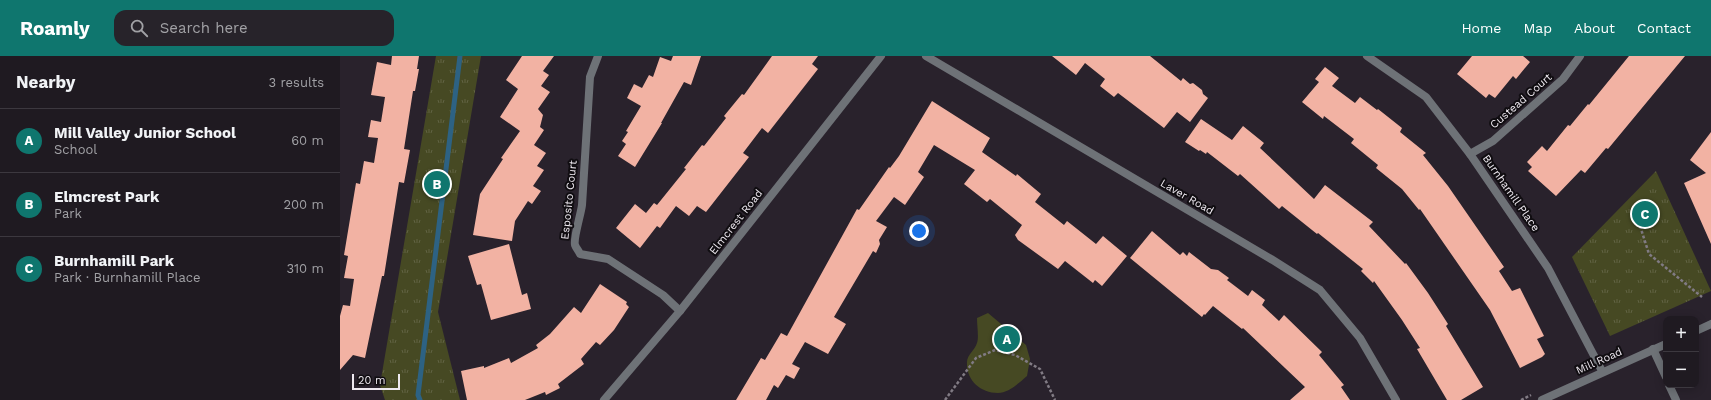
<!DOCTYPE html>
<meta charset="utf-8">
<style>
body{margin:0;font-family:"Work Sans",sans-serif;background:#27232a;color:#f1f3f6}
.controls{position:absolute;right:12px;bottom:12px;display:grid;overflow:hidden;border-radius:8px;box-shadow:0 2px 10px #0003}
.controls button{width:36px;height:36px;display:grid;place-items:center;padding:0;border:0;border-bottom:1px solid #3c383f;background:#1f1a21;color:#f1f3f6;font:20px sans-serif}
.scale{position:absolute;left:12px;bottom:10px;width:48px;box-sizing:border-box;padding-left:4px;border:2px solid #eee9f0;border-top:0;font-size:11px;line-height:14px;white-space:nowrap;color:#eee9f0;-webkit-text-stroke:3px #100d11;paint-order:stroke}
.you{position:absolute;left:579px;top:175px;width:14px;height:14px;margin:-10px;border:3px solid #fff;border-radius:50%;background:#1a73e8;box-shadow:0 0 0 6px #1a73e833}
.badge{display:grid;place-items:center;width:26px;height:26px;border-radius:50%;background:#0f766e;color:#fff;font-size:13px;font-weight:700}
.pin{position:absolute;translate:-50% -50%;border:2px solid #fff;box-shadow:0 1px 4px #0006}
.list{margin:0;padding:0;list-style:none}
h2{display:flex;justify-content:space-between;align-items:center;height:52px;margin:0;padding:0 16px;font-size:17px}
h2 small{font-size:13px;font-weight:400;color:#a1a1a5}
.list li{display:grid;grid-template-columns:26px 1fr auto;gap:12px;align-items:center;box-sizing:border-box;height:64px;padding:0 16px;border-top:1px solid #3c383f}
.list b{display:block;font-size:15px;white-space:nowrap}
.list p{margin:0;font-size:13px;white-space:nowrap;color:#a1a1a5}
.list em{font-size:13px;font-style:normal;color:#a1a1a5}
.icon{flex:none;width:22px;height:22px;fill:none;stroke:currentColor;stroke-width:2;stroke-linecap:round;stroke-linejoin:round}
.map{position:relative;flex:none;width:1371px;height:344px;overflow:hidden}
header{display:flex;align-items:center;gap:24px;box-sizing:border-box;height:56px;padding:0 20px;background:#0f766e;color:#fff}
header strong{font-size:19px}
nav{display:flex;gap:22px;margin-inline-start:auto;font-size:14px}
.search{width:280px;height:36px;background:#27232a;display:flex;align-items:center;gap:10px;box-sizing:border-box;padding:0 14px;border-radius:12px;color:#a1a1a5;font-size:15px}
main{display:flex}
aside{flex:1;background:#1f1a21}
.map>svg:first-child{display:block}
.grass{fill:url(#grass-tufts)}
.garden{fill:#464923}
.lines{fill:none;stroke-linecap:round;stroke-linejoin:round}
.stream{stroke:#2d6283;stroke-width:5}
.building{fill:#f2b2a3}
.path{stroke:#817b84;stroke-width:2.5;stroke-dasharray:3 2;stroke-linecap:butt}
.minor{stroke:#6e7277;stroke-width:8}
.tertiary{stroke:#6e7277;stroke-width:8}
.labels{text-anchor:middle;dominant-baseline:central;stroke-width:4;stroke-linejoin:round;paint-order:stroke}
.street-label{font-size:11px;fill:#eee9f0;stroke:#100d11}
</style>
<header>
<strong>Roamly</strong>
<div class="search"><svg class="icon" aria-label="search" viewBox="0 0 24 24"><circle cx="10" cy="10" r="6"/><path d="M15 15l6 6"/></svg>Search here</div>
<nav><a>Home</a><a>Map</a><a>About</a><a>Contact</a></nav>
</header>
<main>
<aside>
<h2>Nearby<small>3 results</small></h2>
<ul class="list">
<li><span class="badge">A</span><div><b>Mill Valley Junior School</b><p>School</p></div><em>60 m</em></li>
<li><span class="badge">B</span><div><b>Elmcrest Park</b><p>Park</p></div><em>200 m</em></li>
<li><span class="badge">C</span><div><b>Burnhamill Park</b><p>Park · Burnhamill Place</p></div><em>310 m</em></li>
</ul>
</aside>
<div class="map">
<svg width="1371" height="344" viewBox="0 0 1371 344">
<defs>
<pattern id="grass-tufts" width="24" height="20" patternUnits="userSpaceOnUse"><rect width="24" height="20" fill="#464923"/><path d="M3 7l-1-3M5 7V3M7 7l1-3M15 17l-1-3M17 17v-4M19 17l1-3" fill="none" stroke="#616343"/></pattern>
</defs>
<rect width="100%" height="100%" fill="#29222c"/>
<g class="grass">
<polygon points="96,0 141,0 98,256 120,344 45,344 40,329"/>
<polygon points="1316,115 1371,235 1270,280 1232,201"/>
</g>
<path class="garden" d="M648,257L686,289L690,303L687,320C680,326 669,337 658,337C640,337 626,324 627,306C627,299 635,294 637,287C639,281 637,270 637,262Z"/>
<g class="lines">
<polyline class="stream" points="80,344 78,339 120,0"/>
</g>
<g class="building">
<polygon points="52,0 79,0 77,13 79,13 75,35 73,35 64,93 70,94 64,127 59,126 44,220 42,220 25,302 13,299 0,314 0,260 3,249 10,250 14,223 4,222 8,200 4,199 16,127 20,128 24,105 34,107 38,82 28,81 31,64 41,66 45,41 31,39 37,6 51,9"/>
<polygon points="182,0 214,0 203,15 209,19 201,30 210,36 198,53 203,59 200,71 204,74 194,89 206,97 197,110 204,114 193,130 201,135 192,148 188,145 175,165 172,185 133,179 140,138 163,103 161,102 180,75 160,61 178,33 166,24"/>
<polygon points="333,0 361,0 351,29 344,26 321,67 322,67 295,111 278,100 286,88 282,85 288,76 286,75 301,50 287,42 294,28 302,32 309,19 313,21 320,1 331,5"/>
<polygon points="432,0 478,0 472,8 478,13 428,77 422,72 403,97 409,101 366,156 357,150 349,160 336,150 320,172 317,170 300,192 276,172 295,148 306,157 314,147 317,149 346,113 344,112 362,89 364,90 386,62 384,60 402,38 404,39"/>
<polygon points="712,0 810,0 841,25 843,22 850,28 853,27 862,34 863,38 868,42 850,66 837,56 824,72 778,37 774,41 760,30 765,23 745,7 736,19"/>
<polygon points="1132,0 1183,0 1190,6 1176,23 1173,20 1155,42 1149,38 1146,42 1117,18"/>
<polygon points="1289,0 1345,0 1268,93 1266,92 1245,117 1241,114 1216,140 1188,115 1192,111 1187,106 1202,90 1207,95 1228,69 1230,70 1248,48 1249,49"/>
<polygon points="985,11 999,22 992,30 1015,47 1020,41 1037,54 1038,53 1062,72 1060,76 1086,97 1083,99 1108,130 1164,211 1159,215 1172,235 1180,232 1204,280 1197,283 1205,298 1202,301 1180,312 1150,254 1080,153 1079,154 1062,133 1036,112 1038,109 1011,87 1014,83 984,60 983,63 962,46 979,26 975,23"/>
<polygon points="592,45 650,82 642,96 676,120 677,118 701,138 695,146 724,169 727,165 756,188 763,180 787,200 762,230 755,224 753,227 725,205 718,213 678,184 675,179 682,169 650,143 647,146 624,128 635,114 594,89 578,116 584,121 565,149 554,141 536,165 547,171 539,184 540,188 536,197 533,195 494,261 506,268 488,298 465,286 452,308 460,312 454,323 446,319 438,332 434,329 426,344 396,344 421,302 425,304 441,277 447,280 517,153 519,154 549,111 550,112 559,100"/>
<polygon points="861,63 892,84 903,70 924,87 920,92 974,143 985,129 1033,166 1029,170 1065,208 1066,207 1088,237 1108,268 1106,270 1143,331 1121,344 1107,344 1077,293 1080,292 1062,264 1034,225 1033,227 1021,215 1023,213 978,177 977,178 942,150 939,153 900,118 898,120 867,96 866,98 860,94 859,95 845,86"/>
<polygon points="1371,76 1371,188 1344,127 1366,117 1350,104"/>
<polygon points="812,175 840,199 843,196 847,200 849,196 871,213 878,214 889,222 887,224 908,240 912,234 925,244 922,249 939,265 944,259 982,296 979,299 1004,329 1001,331 1010,344 950,344 965,331 903,272 902,273 873,250 865,259 864,258 862,261 790,202"/>
<polygon points="169,188 182,239 187,237 191,253 151,264 141,228 137,229 128,200"/>
<polygon points="260,228 287,246 286,248 289,251 274,274 260,289 256,286 241,303 244,308 218,328 220,332 206,339 205,336 185,344 127,344 121,315 144,310 144,312 169,302 171,307 198,292 196,289 210,278 234,251 241,257"/>
</g>
<g class="lines">
<g class="path">
<polyline points="1294,151 1309,198 1362,241"/>
<polyline points="605,344 636,302 655,294 675,299 700,313 715,344"/>
<polyline points="1181,344 1191,339"/>
</g>
<g class="minor">
<path d="M258,0L250,21L242,149C241,158 233,183 235,189C236,192 239,195 240,198L268,203L323,239L340,255"/>
<polyline points="586,0 931,203 980,234 1020,282 1056,344"/>
<polyline points="1027,0 1086,41 1130,98 1208,212 1262,315"/>
<polyline points="1130,98 1153,85 1223,23 1240,0"/>
<polyline points="1313,293 1326,321"/>
<polyline points="1329,329 1336,344"/>
<polyline points="264,344 340,255 541,0"/>
</g>
<g class="tertiary">
<polyline points="1356,275 1371,268"/>
<polyline points="1202,344 1326,288"/>
</g>
</g>
<g class="labels">
<g class="street-label">
<text transform="translate(1181 45) rotate(-41)">Custead Court</text>
<text transform="translate(1171 137) rotate(55)">Burnhamill Place</text>
<text transform="translate(847 141) rotate(30)">Laver Road</text>
<text transform="translate(229 144) rotate(-84)">Esposito Court</text>
<text transform="translate(396 166) rotate(-52)">Elmcrest Road</text>
<text transform="translate(1259 305) rotate(-24)">Mill Road</text>
</g>
</g>
</svg>
<div class="controls">
<button>+</button>
<button>−</button>
</div>
<div class="scale">20 m</div>
<div class="you"></div>
<div class="pin badge" style="left:667px;top:283px">A</div>
<div class="pin badge" style="left:97px;top:128px">B</div>
<div class="pin badge" style="left:1305px;top:158px">C</div>
</div>
</main>
